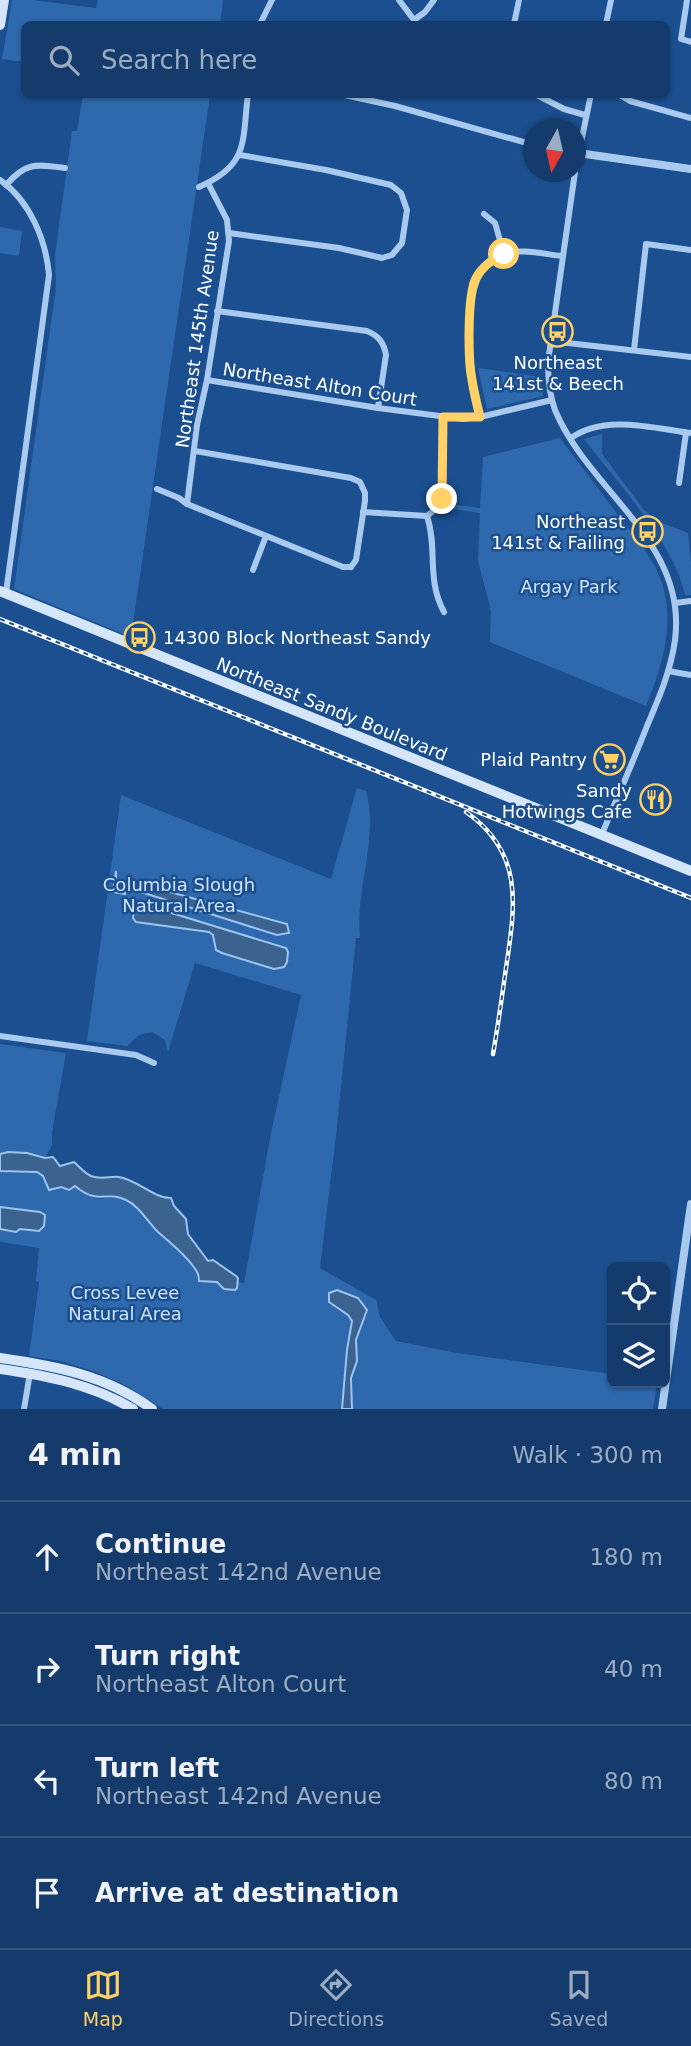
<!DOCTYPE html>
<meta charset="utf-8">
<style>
body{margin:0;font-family:"DejaVu Sans",sans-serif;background:#214673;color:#f1f3f6}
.controls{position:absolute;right:21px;bottom:21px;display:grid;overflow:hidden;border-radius:10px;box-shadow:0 2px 5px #0004}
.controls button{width:63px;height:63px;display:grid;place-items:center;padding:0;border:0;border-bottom:2px solid #33557e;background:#143b6b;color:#f1f3f6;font:35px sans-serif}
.compass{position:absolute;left:523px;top:119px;width:63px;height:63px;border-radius:50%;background:#143b6b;box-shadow:0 2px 5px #0004;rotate:188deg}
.stop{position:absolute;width:21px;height:21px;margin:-16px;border:5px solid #ffd166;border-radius:50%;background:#fff}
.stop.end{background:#ffd166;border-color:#fff;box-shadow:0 2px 7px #0008}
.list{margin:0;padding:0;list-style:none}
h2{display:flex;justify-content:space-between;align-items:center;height:91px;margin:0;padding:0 28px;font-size:30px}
h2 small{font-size:23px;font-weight:400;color:#9dadc1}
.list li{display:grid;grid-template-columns:46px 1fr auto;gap:21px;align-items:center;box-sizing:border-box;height:112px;padding:0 28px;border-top:2px solid #33557e}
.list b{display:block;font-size:26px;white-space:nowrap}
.list p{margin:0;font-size:23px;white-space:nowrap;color:#9dadc1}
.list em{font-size:23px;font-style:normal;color:#9dadc1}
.icon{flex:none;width:38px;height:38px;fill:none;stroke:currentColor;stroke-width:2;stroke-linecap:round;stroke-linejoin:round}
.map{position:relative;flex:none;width:691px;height:1409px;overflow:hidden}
.search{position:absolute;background:#143b6b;box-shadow:0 2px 5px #0004;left:21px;right:21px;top:21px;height:77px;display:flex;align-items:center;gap:18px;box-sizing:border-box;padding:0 24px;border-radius:10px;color:#9dadc1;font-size:26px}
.sheet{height:539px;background:#143b6b}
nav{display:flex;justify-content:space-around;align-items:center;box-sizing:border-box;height:98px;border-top:2px solid #33557e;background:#143b6b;font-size:19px;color:#9dadc1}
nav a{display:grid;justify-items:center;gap:4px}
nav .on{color:#ffd166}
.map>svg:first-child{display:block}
.green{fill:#2e69ad}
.water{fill:#3c6290;stroke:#9cc4f0;stroke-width:2}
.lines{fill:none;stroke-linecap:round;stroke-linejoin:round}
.minor{stroke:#a9c9ee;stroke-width:6}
.tertiary{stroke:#a9c9ee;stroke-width:8}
.secondary{stroke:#d6e6fa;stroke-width:10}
.rail-casing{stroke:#fff;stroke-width:4.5}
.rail{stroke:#1b4f8f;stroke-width:2;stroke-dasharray:5;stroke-linecap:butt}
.route{stroke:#ffd166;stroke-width:9}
.labels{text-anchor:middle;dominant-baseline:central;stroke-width:5;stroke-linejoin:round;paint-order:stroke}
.street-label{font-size:18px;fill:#fff;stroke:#1b4f8f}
.poi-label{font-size:18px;fill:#fff;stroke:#1b4f8f;text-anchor:end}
.park-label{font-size:18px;fill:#cfe3fa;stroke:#1b4f8f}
</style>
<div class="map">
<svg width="691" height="1409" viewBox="0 0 691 1409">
<rect width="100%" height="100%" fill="#1b4f8f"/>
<g class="green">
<polygon points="12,0 32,0 96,8 98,0 223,0 220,24 24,24 24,62 2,59"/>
<polygon points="83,95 210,95 131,637 14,589 56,287 55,255 72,131 77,131"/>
<polygon points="0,227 22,231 19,256 0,253"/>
<polygon points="478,368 541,377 543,396 487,409"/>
<path d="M602,434V454L644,510L657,521L688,533L691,563V595H685C674,543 617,482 584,439Z"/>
<path d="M560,438C580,465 601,492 621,519C633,535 646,550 655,567C679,612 664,662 646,706L490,642L491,611L478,561L480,513L447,508L449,504L480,508L483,457Z"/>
<path d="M357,788L366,791L367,795C378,840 355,891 360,938H356L337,1127L320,1268L376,1300L380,1317L396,1341L457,1353L612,1374V1383H657L653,1409H352C351,1377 353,1344 367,1314L329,1293V1302L348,1315L352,1321L347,1350L342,1409H163L127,1386L96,1372L61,1361L29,1356L39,1282L36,1281L39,1248L0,1242V1171L37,1172C51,1180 57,1194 75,1186C83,1193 95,1201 105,1198C111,1197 114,1196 121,1198C132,1201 185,1255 194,1266C197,1271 199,1276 200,1281H212L237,1288L238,1282L244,1283L270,1138L301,995L195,963L168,1052L165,1040L152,1032L139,1035L127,1046L87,1041L121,795L331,879Z"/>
<path d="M0,1044L66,1053L52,1132V1145L45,1158C30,1154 14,1150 0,1154Z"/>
</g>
<g class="water">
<polygon points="116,871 116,883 144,885 287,924 289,933 277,935 144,893 126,890 125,894 113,892"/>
<polygon points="142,904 286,948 288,952 287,962 284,967 274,969 222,953 216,950 213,935 209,932 136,922 133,918 135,905"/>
<path d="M8,1152L27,1153L45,1158L53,1157L60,1166L74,1162C80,1167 83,1172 91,1176C101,1180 110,1176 119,1177C138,1180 153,1198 171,1198L174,1206L186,1219L188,1234L208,1261L213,1260L236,1276L238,1278L237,1288L235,1290L224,1289L217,1282L199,1281C199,1274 197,1271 193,1266C183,1252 169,1242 157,1231C147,1221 139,1206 126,1200C105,1190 99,1206 75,1186L69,1190L61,1187L49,1190L43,1176L37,1172L0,1171V1154Z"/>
<polygon points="0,1207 40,1212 45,1215 44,1226 39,1231 20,1229 16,1232 0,1229"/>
<polygon points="337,1290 358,1298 367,1310 356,1340 357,1361 351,1378 352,1409 342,1409 347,1350 352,1321 348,1315 329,1302 329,1293"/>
</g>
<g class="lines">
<g class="minor">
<polyline points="399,0 417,24"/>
<polyline points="687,0 681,39 691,42"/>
<polyline points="414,20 425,12 434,0"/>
<polyline points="260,24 272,0"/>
<polyline points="514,24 519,0"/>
<polyline points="606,24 611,0"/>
<polyline points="340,94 395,106 534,145"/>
<polyline points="535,94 564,109 585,115"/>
<polyline points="618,94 630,101 691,118"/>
<polyline points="576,167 591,94"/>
<path d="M575,172L548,362C548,379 549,394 555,410C588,490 688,542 675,640C671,670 659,698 647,726C633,762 617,798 602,834"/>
<path d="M0,180C30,201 46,240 49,275L6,593"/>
<path d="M6,185C26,162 36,164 65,168"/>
<path d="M199,187C249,165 242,143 248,94"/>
<polyline points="484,214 495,223 504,254"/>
<polyline points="229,233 339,248 382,258 392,255 402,243 407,210 401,193 391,185 326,170 240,155"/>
<path d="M217,311L367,331C379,336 384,343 386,355L378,408"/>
<polyline points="550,341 691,357"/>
<polyline points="634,350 646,244 691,250"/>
<polyline points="207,380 378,408 463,419 480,417 552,400"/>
<path d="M480,417C471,377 452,272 503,254C521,248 543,254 562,256"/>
<path d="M571,438C604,414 653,428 691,433"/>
<polyline points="195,451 351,478 360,482 365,493 365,501 356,560 351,567"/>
<polyline points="679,483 686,433"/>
<polyline points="157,489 179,498 187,504 343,567 351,567"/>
<polyline points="187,504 197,425 207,380 229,241 227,220 208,183"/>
<polyline points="363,512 427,516"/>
<polyline points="427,516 438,507 442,500 443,417"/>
<path d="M427,516C438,549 426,579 444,612"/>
<polyline points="253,570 266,536"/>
<polyline points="675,603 691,601"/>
<polyline points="668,671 691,675"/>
<polyline points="0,1036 136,1055 154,1063"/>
<polyline points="24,1409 30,1373"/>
</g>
<g class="tertiary">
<polyline points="578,153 691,169"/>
<polyline points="662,1409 691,1204"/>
</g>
<g class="secondary">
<polyline points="0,25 4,0"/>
<polyline points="0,591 691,871"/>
<path d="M0,1358C55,1366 106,1375 152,1409"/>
<path d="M0,1369C48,1376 91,1384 133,1409"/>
</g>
<defs>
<g id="rail">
<polyline points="0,619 691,898"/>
<path d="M466,812C525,853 515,907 506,968C502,997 498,1026 493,1054"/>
</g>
</defs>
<use href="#rail" class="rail-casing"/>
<use href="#rail" class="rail"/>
</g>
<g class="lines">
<path class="route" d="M442,499L443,417H480C477,405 474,393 472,380C468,361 467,295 476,278C482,267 493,259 504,254"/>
</g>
<defs>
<symbol id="bus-ring" viewBox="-11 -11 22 22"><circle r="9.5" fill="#1b4f8f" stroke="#ffd166" stroke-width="1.5"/><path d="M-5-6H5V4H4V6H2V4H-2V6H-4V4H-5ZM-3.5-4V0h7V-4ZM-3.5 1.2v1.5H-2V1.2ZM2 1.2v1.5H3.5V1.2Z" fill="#ffd166"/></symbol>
<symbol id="supermarket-ring" viewBox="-11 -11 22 22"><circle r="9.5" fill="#1b4f8f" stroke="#ffd166" stroke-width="1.5"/><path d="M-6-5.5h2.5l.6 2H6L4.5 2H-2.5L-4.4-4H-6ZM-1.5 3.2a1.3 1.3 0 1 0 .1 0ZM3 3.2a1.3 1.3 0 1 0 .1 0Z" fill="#ffd166"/></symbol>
<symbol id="restaurant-ring" viewBox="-11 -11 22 22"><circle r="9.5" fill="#1b4f8f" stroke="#ffd166" stroke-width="1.5"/><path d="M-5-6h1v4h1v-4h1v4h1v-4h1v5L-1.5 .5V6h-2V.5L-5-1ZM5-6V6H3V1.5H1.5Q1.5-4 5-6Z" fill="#ffd166"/></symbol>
</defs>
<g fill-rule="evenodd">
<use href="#bus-ring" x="540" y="314" width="35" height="35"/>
<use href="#bus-ring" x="630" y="514" width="35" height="35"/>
<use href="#bus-ring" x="122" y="620" width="35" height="35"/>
<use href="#supermarket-ring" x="592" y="742" width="35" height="35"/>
<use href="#restaurant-ring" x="638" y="782" width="35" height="35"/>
</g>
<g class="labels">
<g class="street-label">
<text transform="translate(197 339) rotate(-82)">Northeast 145th Avenue</text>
<text transform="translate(320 384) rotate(9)">Northeast Alton Court</text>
<text transform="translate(332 709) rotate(22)">Northeast Sandy Boulevard</text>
</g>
<g class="poi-label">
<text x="558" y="362" text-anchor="middle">Northeast<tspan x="558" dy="21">141st &amp; Beech</tspan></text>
<text x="625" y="521">Northeast<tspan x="625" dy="21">141st &amp; Failing</tspan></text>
<text x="163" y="637" text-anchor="start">14300 Block Northeast Sandy</text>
<text x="587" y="759">Plaid Pantry</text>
<text x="632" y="790">Sandy<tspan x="632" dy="21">Hotwings Cafe</tspan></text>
</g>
<g class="park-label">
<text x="569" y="586">Argay Park</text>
<text x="179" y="884">Columbia Slough<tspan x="179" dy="21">Natural Area</tspan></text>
<text x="125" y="1292">Cross Levee<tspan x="125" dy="21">Natural Area</tspan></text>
</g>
</g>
</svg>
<div class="controls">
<button><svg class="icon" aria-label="locate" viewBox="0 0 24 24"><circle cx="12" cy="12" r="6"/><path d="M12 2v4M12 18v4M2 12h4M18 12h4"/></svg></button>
<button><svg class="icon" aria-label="layers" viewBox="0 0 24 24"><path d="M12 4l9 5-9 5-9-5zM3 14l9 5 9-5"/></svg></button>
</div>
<svg class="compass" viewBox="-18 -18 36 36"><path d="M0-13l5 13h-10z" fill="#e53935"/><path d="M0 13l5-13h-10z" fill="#9dadc1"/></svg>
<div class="stop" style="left:504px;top:254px"></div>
<div class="stop end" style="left:442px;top:499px"></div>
<div class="search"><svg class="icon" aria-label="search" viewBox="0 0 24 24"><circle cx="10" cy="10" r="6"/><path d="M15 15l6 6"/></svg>Search here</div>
</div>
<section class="sheet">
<h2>4 min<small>Walk · 300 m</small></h2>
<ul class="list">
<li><svg class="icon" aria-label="ahead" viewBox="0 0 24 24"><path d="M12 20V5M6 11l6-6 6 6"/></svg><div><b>Continue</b><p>Northeast 142nd Avenue</p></div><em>180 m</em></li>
<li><svg class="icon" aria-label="right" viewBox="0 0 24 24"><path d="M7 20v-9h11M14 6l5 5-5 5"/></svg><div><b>Turn right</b><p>Northeast Alton Court</p></div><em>40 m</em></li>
<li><svg class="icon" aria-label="left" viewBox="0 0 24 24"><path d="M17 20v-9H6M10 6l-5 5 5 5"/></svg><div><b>Turn left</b><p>Northeast 142nd Avenue</p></div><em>80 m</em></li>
<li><svg class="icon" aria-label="arrive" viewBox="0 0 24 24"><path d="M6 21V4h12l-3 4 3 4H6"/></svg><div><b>Arrive at destination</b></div></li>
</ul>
</section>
<nav>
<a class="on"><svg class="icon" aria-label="map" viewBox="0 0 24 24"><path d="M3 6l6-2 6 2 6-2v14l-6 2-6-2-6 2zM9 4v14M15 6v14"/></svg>Map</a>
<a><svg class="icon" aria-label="directions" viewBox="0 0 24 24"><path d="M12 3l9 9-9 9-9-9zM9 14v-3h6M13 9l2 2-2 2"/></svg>Directions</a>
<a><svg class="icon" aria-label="saved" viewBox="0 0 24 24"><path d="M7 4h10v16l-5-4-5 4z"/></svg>Saved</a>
</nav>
